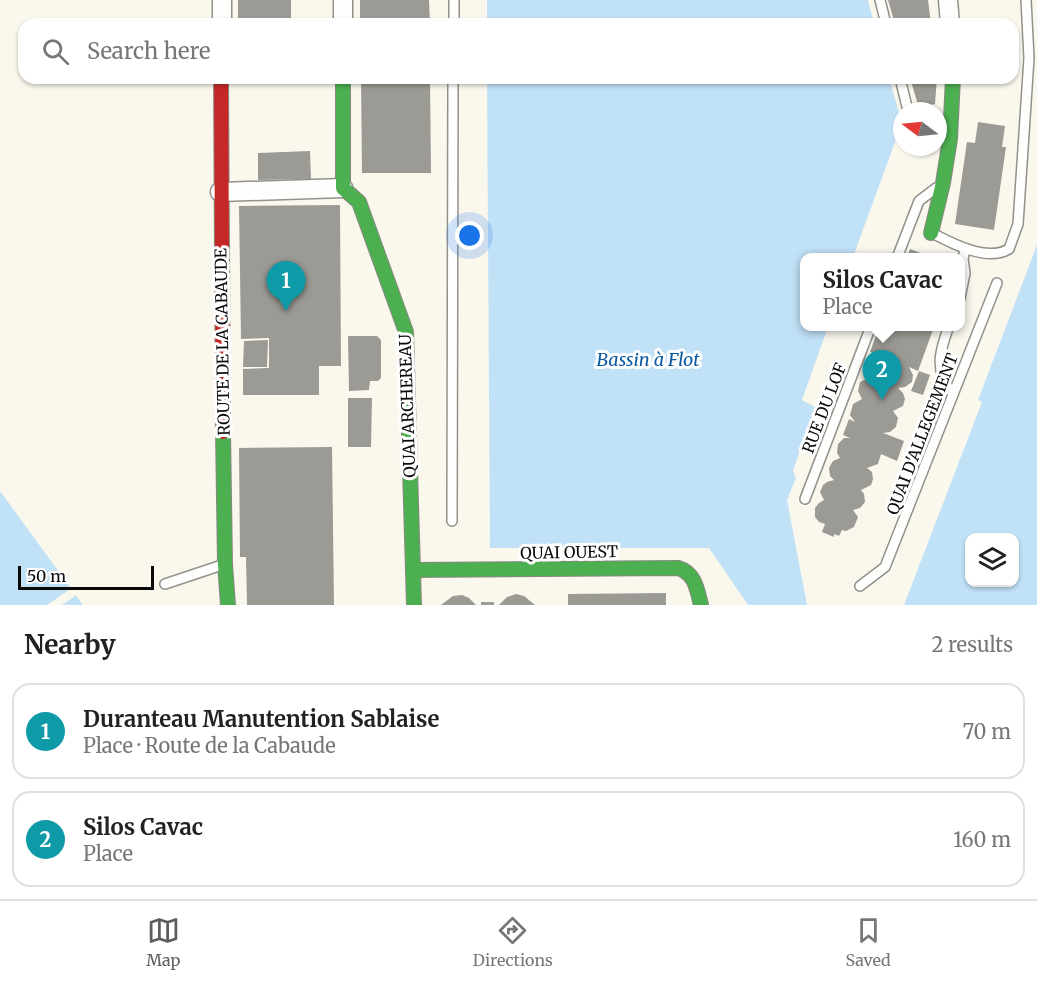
<!DOCTYPE html>
<meta charset="utf-8">
<style>
body{margin:0;font-family:Merriweather,serif;background:#f6f6f6;color:#222}
.controls{position:absolute;right:18px;bottom:18px;display:grid;overflow:hidden;border-radius:12px;box-shadow:0 2px 4px #0004}
.controls button{width:54px;height:54px;display:grid;place-items:center;padding:0;border:0;border-bottom:2px solid #e0e0e0;background:#fff;color:#222;font:30px sans-serif}
.compass{position:absolute;left:893px;top:102px;width:54px;height:54px;border-radius:50%;background:#fff;box-shadow:0 2px 4px #0004;rotate:286deg}
.scale{position:absolute;left:18px;bottom:15px;width:136px;box-sizing:border-box;padding-left:6px;border:3px solid #0a0a0a;border-top:0;font-size:16px;line-height:21px;white-space:nowrap;color:#0a0a0a;-webkit-text-stroke:4px #fff;paint-order:stroke}
.you{position:absolute;left:470px;top:236px;width:21px;height:21px;margin:-15px;border:4px solid #fff;border-radius:50%;background:#1a73e8;box-shadow:0 0 0 9px #1a73e833}
.badge{display:grid;place-items:center;width:39px;height:39px;border-radius:50%;background:#5e5d59;color:#fff;font-size:20px;font-weight:700}
.pin{position:absolute;translate:-50% -50px;filter:drop-shadow(0 2px 3px #0008)}
.pin::after{content:'';position:absolute;top:32px;width:21px;height:18px;background:inherit;clip-path:polygon(0 0,100% 0,50% 100%)}
.popup{position:absolute;left:800px;top:253px;width:165px;height:78px;box-sizing:border-box;display:grid;place-content:center;border-radius:12px;background:#fff;filter:drop-shadow(0 2px 4px #0005);font-size:20px;white-space:nowrap;color:#767676}
.popup b{font-size:22px;color:#222}
.popup::after{content:'';position:absolute;left:50%;top:100%;margin-left:-12px;border:12px solid transparent;border-top-color:#fff}
.list{margin:0;padding:0;list-style:none}
h2{display:flex;justify-content:space-between;align-items:center;height:78px;margin:0;padding:0 24px;font-size:26px}
h2 small{font-size:20px;font-weight:400;color:#767676}
.list li{display:grid;grid-template-columns:39px 1fr auto;gap:18px;align-items:center;box-sizing:border-box;height:96px;margin:0 12px 12px;padding:0 12px;border:2px solid #e0e0e0;border-radius:18px}
.list b{display:block;font-size:22px;white-space:nowrap}
.list p{margin:0;font-size:20px;white-space:nowrap;color:#767676}
.list em{font-size:20px;font-style:normal;color:#767676}
.icon{flex:none;width:33px;height:33px;fill:none;stroke:currentColor;stroke-width:2;stroke-linecap:round;stroke-linejoin:round}
.map{position:relative;flex:none;width:1037px;height:605px;overflow:hidden}
.search{position:absolute;background:#fff;box-shadow:0 2px 4px #0004;left:18px;right:18px;top:18px;height:66px;display:flex;align-items:center;gap:15px;box-sizing:border-box;padding:0 21px;border-radius:18px;color:#767676;font-size:22px}
.sheet{height:294px;background:#fff}
nav{display:flex;justify-content:space-around;align-items:center;box-sizing:border-box;height:84px;border-top:2px solid #e0e0e0;background:#fff;font-size:16px;color:#767676}
nav a{display:grid;justify-items:center;gap:3px}
nav .on{color:#5e5d59}
.map>svg:first-child{display:block}
.water{fill:#c1e1f6;fill-rule:evenodd}
.pier{fill:#faf8ed}
.building{fill:#9c9a94}
.lines{fill:none;stroke-linecap:round;stroke-linejoin:round}
.lane-casing{stroke:#92918c;stroke-width:12}
.street-casing{stroke:#92918c;stroke-width:21}
.fast-casing{stroke:#898883;stroke-width:16}
.jam-casing{stroke:#898883;stroke-width:16}
.lane{stroke:#fefefc;stroke-width:9}
.street{stroke:#fefefc;stroke-width:18}
.fast{stroke:#4caf50;stroke-width:14}
.jam{stroke:#c62828;stroke-width:14}
.labels{text-anchor:middle;dominant-baseline:central;stroke-width:6;stroke-linejoin:round;paint-order:stroke}
.street-label{font-size:16px;fill:#0a0a0a;stroke:#fff}
.water-label{font-size:18px;font-style:italic;fill:#0d59a3;stroke:#fff}
</style>
<div class="map">
<svg width="1037" height="605" viewBox="0 0 1037 605">
<rect width="100%" height="100%" fill="#faf8ed"/>
<g class="water">
<polygon points="487,0 868,0 874,24 487,24"/>
<polygon points="487,78 889,78 902,123 853,257 804,258 804,326 828,327 802,400 815,407 793,471 796,478 787,500 807,605 748,605 709,548 490,548"/>
<path d="M1037,245V605H904L982,402L978,400ZM970,538H1014V582H970Z"/>
<polygon points="0,491 83,605 0,605"/>
</g>
<polygon class="pier" points="73,587 78,594 62,605 47,605"/>
<g class="building">
<rect x="238" y="0" width="53" height="24"/>
<polygon points="360,0 429,0 430,24 360,24"/>
<polygon points="888,0 928,0 931,24 895,24"/>
<polygon points="361,78 430,78 431,173 362,173"/>
<polygon points="910,78 937,78 935,104 919,108"/>
<polygon points="978,122 1005,126 1002,147 1006,147 994,230 955,224 967,142 975,143"/>
<polygon points="310,151 311,179 258,180 258,153"/>
<polygon points="340,205 341,366 319,366 319,395 243,395 243,369 269,368 269,338 241,339 239,206"/>
<polygon points="910,249 932,257 932,258 907,258"/>
<polygon points="879,327 934,327 918,371 909,367 913,375 912,382 905,387 898,388 903,393 905,399 903,406 893,411 898,418 896,427 890,432 883,433 904,441 897,461 881,454 878,464 867,468 872,472 873,479 871,485 861,490 864,494 865,502 860,508 853,510 858,517 854,527 846,531 842,530 839,536 834,534 834,537 822,532 825,524 819,522 815,517 815,508 819,503 824,500 820,492 823,485 827,482 834,480 830,476 829,468 833,461 840,458 837,453 838,444 844,438 850,438 843,435 849,419 855,422 850,415 853,404 862,399 858,391 860,382 871,377 867,372 868,362 873,357 879,355 870,352"/>
<polygon points="348,336 377,336 381,340 381,378 378,381 370,381 369,390 349,391"/>
<polygon points="268,340 267,367 243,367 244,341"/>
<polygon points="919,371 930,375 923,395 911,391"/>
<polygon points="348,398 372,398 371,447 348,447"/>
<polygon points="332,447 334,605 247,605 246,557 240,557 239,448"/>
<polygon points="666,593 666,605 568,605 568,594"/>
<polygon points="516,594 524,596 535,605 499,605 507,597"/>
<polygon points="462,595 469,598 476,605 441,605 453,596"/>
<rect x="481" y="602" width="13" height="3"/>
</g>
<g class="lines">
<defs>
<g id="lane">
<polyline points="880,0 886,24"/>
<polyline points="454,24 454,0"/>
<polyline points="900,78 908,111"/>
<path d="M932,233C953,244 987,262 1009,249L1018,224L1029,58L1026,0"/>
<polyline points="897,258 919,201 936,188"/>
<polyline points="960,298 965,273 963,259 965,249"/>
<path d="M949,326C939,353 934,371 953,394"/>
<polyline points="805,499 871,326"/>
<polyline points="452,521 453,78"/>
<polyline points="165,584 222,565"/>
<polyline points="860,586 885,567 997,283"/>
</g>
<g id="street">
<polyline points="343,0 343,24"/>
<polyline points="948,0 950,24"/>
<polyline points="222,24 222,0"/>
<polyline points="220,192 343,188"/>
</g>
<g id="fast">
<polyline points="343,78 343,188 359,202 406,332 414,605"/>
<polyline points="931,233 943,183 950,139 953,78"/>
<polyline points="223,432 225,564 228,605"/>
<path d="M413,570L678,568C695,573 697,589 701,605"/>
</g>
<polyline id="jam" points="221,78 223,432"/>
</defs>
<use href="#lane" class="lane-casing"/>
<use href="#street" class="street-casing"/>
<use href="#fast" class="fast-casing"/>
<use href="#jam" class="jam-casing"/>
<use href="#lane" class="lane"/>
<use href="#street" class="street"/>
<use href="#fast" class="fast"/>
<use href="#jam" class="jam"/>
</g>
<g class="labels">
<g class="street-label">
<text transform="translate(222 342) rotate(-91)">ROUTE DE LA CABAUDE</text>
<text transform="translate(407 406) rotate(-92)">QUAI ARCHEREAU</text>
<text transform="translate(824 408) rotate(-69)">RUE DU LOF</text>
<text transform="translate(922 434) rotate(-69)">QUAI D'ALLEGEMENT</text>
<text transform="translate(569 552) rotate(-1)">QUAI OUEST</text>
</g>
<g class="water-label">
<text x="648" y="359">Bassin à Flot</text>
</g>
</g>
</svg>
<div class="controls">
<button><svg class="icon" aria-label="layers" viewBox="0 0 24 24"><path d="M12 4l9 5-9 5-9-5zM3 14l9 5 9-5"/></svg></button>
</div>
<svg class="compass" viewBox="-18 -18 36 36"><path d="M0-13l5 13h-10z" fill="#e53935"/><path d="M0 13l5-13h-10z" fill="#767676"/></svg>
<div class="scale">50 m</div>
<div class="you"></div>
<div class="pin badge" style="left:286px;top:311px;background:#0f9aa8">1</div>
<div class="pin badge" style="left:882px;top:400px;background:#0f9aa8">2</div>
<div class="popup"><b>Silos Cavac</b>Place</div>
<div class="search"><svg class="icon" aria-label="search" viewBox="0 0 24 24"><circle cx="10" cy="10" r="6"/><path d="M15 15l6 6"/></svg>Search here</div>
</div>
<section class="sheet">
<h2>Nearby<small>2 results</small></h2>
<ul class="list">
<li><span class="badge" style="background:#0f9aa8">1</span><div><b>Duranteau Manutention Sablaise</b><p>Place · Route de la Cabaude</p></div><em>70 m</em></li>
<li><span class="badge" style="background:#0f9aa8">2</span><div><b>Silos Cavac</b><p>Place</p></div><em>160 m</em></li>
</ul>
</section>
<nav>
<a class="on"><svg class="icon" aria-label="map" viewBox="0 0 24 24"><path d="M3 6l6-2 6 2 6-2v14l-6 2-6-2-6 2zM9 4v14M15 6v14"/></svg>Map</a>
<a><svg class="icon" aria-label="directions" viewBox="0 0 24 24"><path d="M12 3l9 9-9 9-9-9zM9 14v-3h6M13 9l2 2-2 2"/></svg>Directions</a>
<a><svg class="icon" aria-label="saved" viewBox="0 0 24 24"><path d="M7 4h10v16l-5-4-5 4z"/></svg>Saved</a>
</nav>
